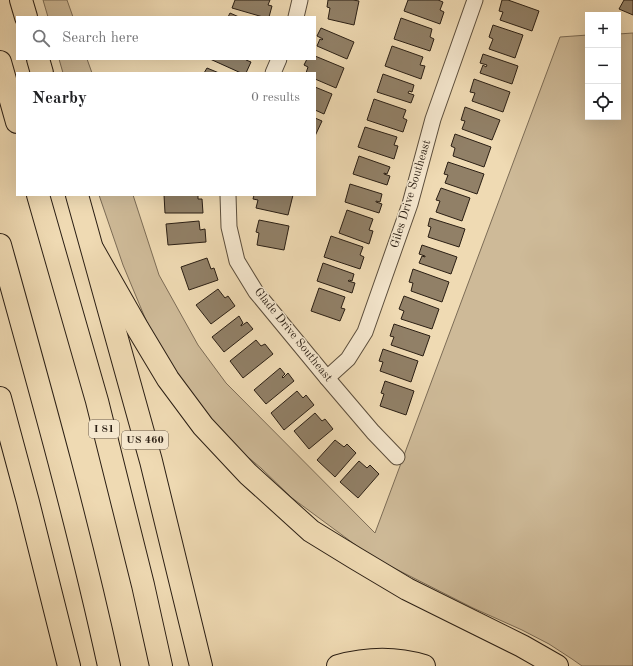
<!DOCTYPE html>
<meta charset="utf-8">
<style>
body{margin:0;font-family:"Old Standard TT",serif;background:#f2f2f2;color:#202124}
.controls{position:absolute;right:12px;top:12px;display:grid;overflow:hidden;border-radius:0px;box-shadow:0 4px 16px #0002}
.controls button{width:36px;height:36px;display:grid;place-items:center;padding:0;border:0;border-bottom:1px solid #e0e0e0;background:#fff;color:#202124;font:20px sans-serif}
.list{margin:0;padding:0;list-style:none}
h2{display:flex;justify-content:space-between;align-items:center;height:52px;margin:0;padding:0 16px;font-size:17px}
h2 small{font-size:13px;font-weight:400;color:#757577}
.icon{flex:none;width:22px;height:22px;fill:none;stroke:currentColor;stroke-width:2;stroke-linecap:round;stroke-linejoin:round}
.map{position:relative;flex:none;width:633px;height:666px;overflow:hidden}
.search{position:absolute;background:#fff;box-shadow:0 4px 16px #0002;left:16px;top:16px;width:300px;height:44px;display:flex;align-items:center;gap:10px;box-sizing:border-box;padding:0 14px;border-radius:0px;color:#757577;font-size:15px}
.panel{position:absolute;background:#fff;box-shadow:0 4px 16px #0002;left:16px;top:72px;width:300px;height:124px;border-radius:0px}
.map>svg:first-child{display:block}
.green{fill:#ceba98;stroke:#7c6c56}
.building{fill:#918067;stroke:#2b1f14}
.lines{fill:none;stroke-linecap:round;stroke-linejoin:round}
.minor-casing{stroke:#5c4e3c;stroke-width:17}
.highway-casing{stroke:#2b1f14;stroke-width:24}
.minor{stroke:#f5e7ce;stroke-width:15}
.highway{stroke:#efdab3;stroke-width:22}
.labels{text-anchor:middle;dominant-baseline:central;stroke-width:3;stroke-linejoin:round;paint-order:stroke}
.shield{fill:#f5e7ce;stroke:#685b4c;stroke-width:1}
.shield-label{font-size:11px;font-weight:bold;fill:#2b1f14}
.street-label{font-size:12px;fill:#2b1f14;stroke:#f5e7ce}
</style>
<div class="map">
<svg width="633" height="666" viewBox="0 0 633 666">
<rect width="100%" height="100%" fill="#efdab3"/>
<filter id="stains"><feTurbulence type="fractalNoise" baseFrequency=".005" numOctaves="4"/><feColorMatrix values="0 0 0 0 .2 0 0 0 0 .09 0 0 0 0 .02 0 0 0 .5 -.17"/></filter>
<radialGradient id="worn" r=".72"><stop offset=".6" stop-color="#630" stop-opacity="0"/><stop offset="1" stop-color="#630" stop-opacity=".3"/></radialGradient>
<g class="green">
<polygon points="43,0 67,0 73,17 48,17"/>
<polygon points="633,33 633,666 582,666 572,659 549,644 522,630 473,608 386,564 361,549 292,498 261,468 237,448 215,425 190,393 166,356 148,325 123,265 99,195 133,195 159,275 198,345 226,383 375,533 560,37 588,35 588,117 618,117 618,34"/>
<polygon points="59,59 87,59 92,73 63,73"/>
</g>
<g class="building">
<polygon points="235,0 270,0 268,5 272,6 269,17 263,17 232,8"/>
<polygon points="328,0 353,0 359,1 354,25 328,19 330,8 327,7"/>
<polygon points="408,0 438,0 443,2 440,10 444,12 440,24 404,11"/>
<polygon points="502,0 508,0 539,11 532,31 500,20 503,12 499,11"/>
<polygon points="624,0 633,0 633,15 619,9"/>
<polygon points="230,13 239,17 228,17"/>
<polygon points="401,18 432,29 430,37 434,39 430,51 394,39"/>
<polygon points="493,25 523,35 515,58 489,49 493,39 489,37"/>
<polygon points="321,28 354,42 347,59 317,46 320,39 322,40 323,39 317,36"/>
<polygon points="392,46 423,57 420,65 425,66 421,79 385,66"/>
<polygon points="483,54 518,66 512,84 480,73 483,65 486,67 487,65 480,63"/>
<polygon points="315,56 344,68 336,88 315,79 315,73 306,73 308,67 304,65 307,59 315,59"/>
<polygon points="210,59 246,59 246,60 251,62 246,73 241,73"/>
<polygon points="207,68 219,73 204,73"/>
<polygon points="383,74 414,85 412,92 409,91 408,93 414,95 411,103 377,92"/>
<polygon points="474,79 510,92 503,112 472,101 475,93 470,92"/>
<polygon points="315,87 332,94 324,114 315,110"/>
<polygon points="374,99 406,110 403,118 407,120 403,132 367,120"/>
<polygon points="465,107 500,120 492,140 462,129 465,121 461,120"/>
<polygon points="315,118 322,121 315,136"/>
<polygon points="365,127 397,137 394,145 398,146 394,159 358,147"/>
<polygon points="455,134 491,147 484,167 453,156 455,148 451,146"/>
<polygon points="359,156 390,167 387,174 384,173 384,174 390,176 387,185 353,174"/>
<polygon points="448,162 484,174 477,194 445,183 448,175 444,174"/>
<polygon points="350,184 382,194 380,202 376,201 376,202 382,204 379,213 345,202"/>
<polygon points="441,188 470,198 462,221 436,212 440,201 436,200"/>
<polygon points="164,195 198,195 198,199 202,199 203,213 165,213"/>
<polygon points="254,195 293,195 288,215 256,208 258,200 253,199"/>
<polygon points="347,210 373,219 369,230 373,231 369,244 339,233"/>
<polygon points="430,218 465,229 459,247 428,237 431,227 428,226"/>
<polygon points="259,220 289,226 284,250 257,245 259,233 256,232"/>
<polygon points="199,221 200,230 205,229 206,242 168,245 166,224"/>
<polygon points="331,236 363,247 360,255 364,257 360,269 324,257"/>
<polygon points="422,245 457,257 451,274 419,263 422,256 425,257 425,256 419,254"/>
<polygon points="207,258 211,269 214,268 218,280 189,290 181,267"/>
<polygon points="323,263 354,274 352,281 349,280 348,281 355,283 352,293 317,281"/>
<polygon points="413,269 449,282 442,302 411,291 413,283 409,282"/>
<polygon points="319,288 345,297 341,308 345,309 340,321 311,311"/>
<polygon points="218,289 225,298 228,296 235,306 211,324 196,305"/>
<polygon points="404,296 439,309 432,329 401,319 404,311 399,309"/>
<polygon points="239,316 243,323 241,325 241,326 247,322 253,329 224,352 212,337"/>
<polygon points="394,324 430,336 423,356 391,345 394,337 390,336"/>
<polygon points="256,340 261,346 265,344 273,354 243,378 230,361"/>
<polygon points="383,349 418,361 411,382 380,371 383,362 379,361"/>
<polygon points="280,368 285,374 282,377 283,378 288,373 294,381 266,404 254,390"/>
<polygon points="385,381 414,391 406,415 380,406 384,394 381,393"/>
<polygon points="297,391 303,398 306,395 314,405 284,430 271,413"/>
<polygon points="315,413 322,421 325,419 333,429 309,449 294,431"/>
<polygon points="335,440 344,447 347,444 356,453 335,477 317,460"/>
<polygon points="359,461 367,468 370,465 379,474 358,498 340,482"/>
</g>
<g class="lines">
<defs>
<g id="minor">
<polyline points="296,17 300,0"/>
<polyline points="273,73 279,59"/>
<polyline points="228,195 229,227 237,261 256,292 327,378 373,432 397,457"/>
<polyline points="327,378 348,359 365,332 410,204 433,119 475,0"/>
</g>
<g id="highway">
<polyline points="21,0 26,17"/>
<polyline points="38,59 42,73"/>
<polyline points="0,62 17,122"/>
<polyline points="38,195 97,401 143,585 161,666"/>
<polyline points="77,195 151,461 201,666"/>
<path d="M0,245C39,385 78,524 109,666"/>
<polyline points="93,250 138,329 168,379 203,426 248,474 311,531 355,558 407,589 522,646 557,666"/>
<polyline points="0,398 28,502 69,666"/>
<path d="M338,666C367,658 395,657 424,666"/>
</g>
</defs>
<use href="#minor" class="minor-casing"/>
<use href="#highway" class="highway-casing"/>
<use href="#minor" class="minor"/>
<use href="#highway" class="highway"/>
</g>
<g class="labels">
<g class="shield">
<rect x="89" y="420" width="30" height="18" rx="3"/>
<rect x="122" y="431" width="46" height="18" rx="3"/>
</g>
<g class="shield-label">
<text x="104" y="429">I 81</text>
<text x="145" y="440">US 460</text>
</g>
<g class="street-label">
<text transform="translate(411 194) rotate(-73)">Giles Drive Southeast</text>
<text transform="translate(293 335) rotate(51)">Glade Drive Southeast</text>
</g>
</g>
<rect width="100%" height="100%" filter="url(#stains)"/>
<rect width="100%" height="100%" fill="url(#worn)"/>
</svg>
<div class="controls">
<button>+</button>
<button>−</button>
<button><svg class="icon" aria-label="locate" viewBox="0 0 24 24"><circle cx="12" cy="12" r="6"/><path d="M12 2v4M12 18v4M2 12h4M18 12h4"/></svg></button>
</div>
<div class="search"><svg class="icon" aria-label="search" viewBox="0 0 24 24"><circle cx="10" cy="10" r="6"/><path d="M15 15l6 6"/></svg>Search here</div>
<section class="panel">
<h2>Nearby<small>0 results</small></h2>
<ul class="list">
</ul>
</section>
</div>
